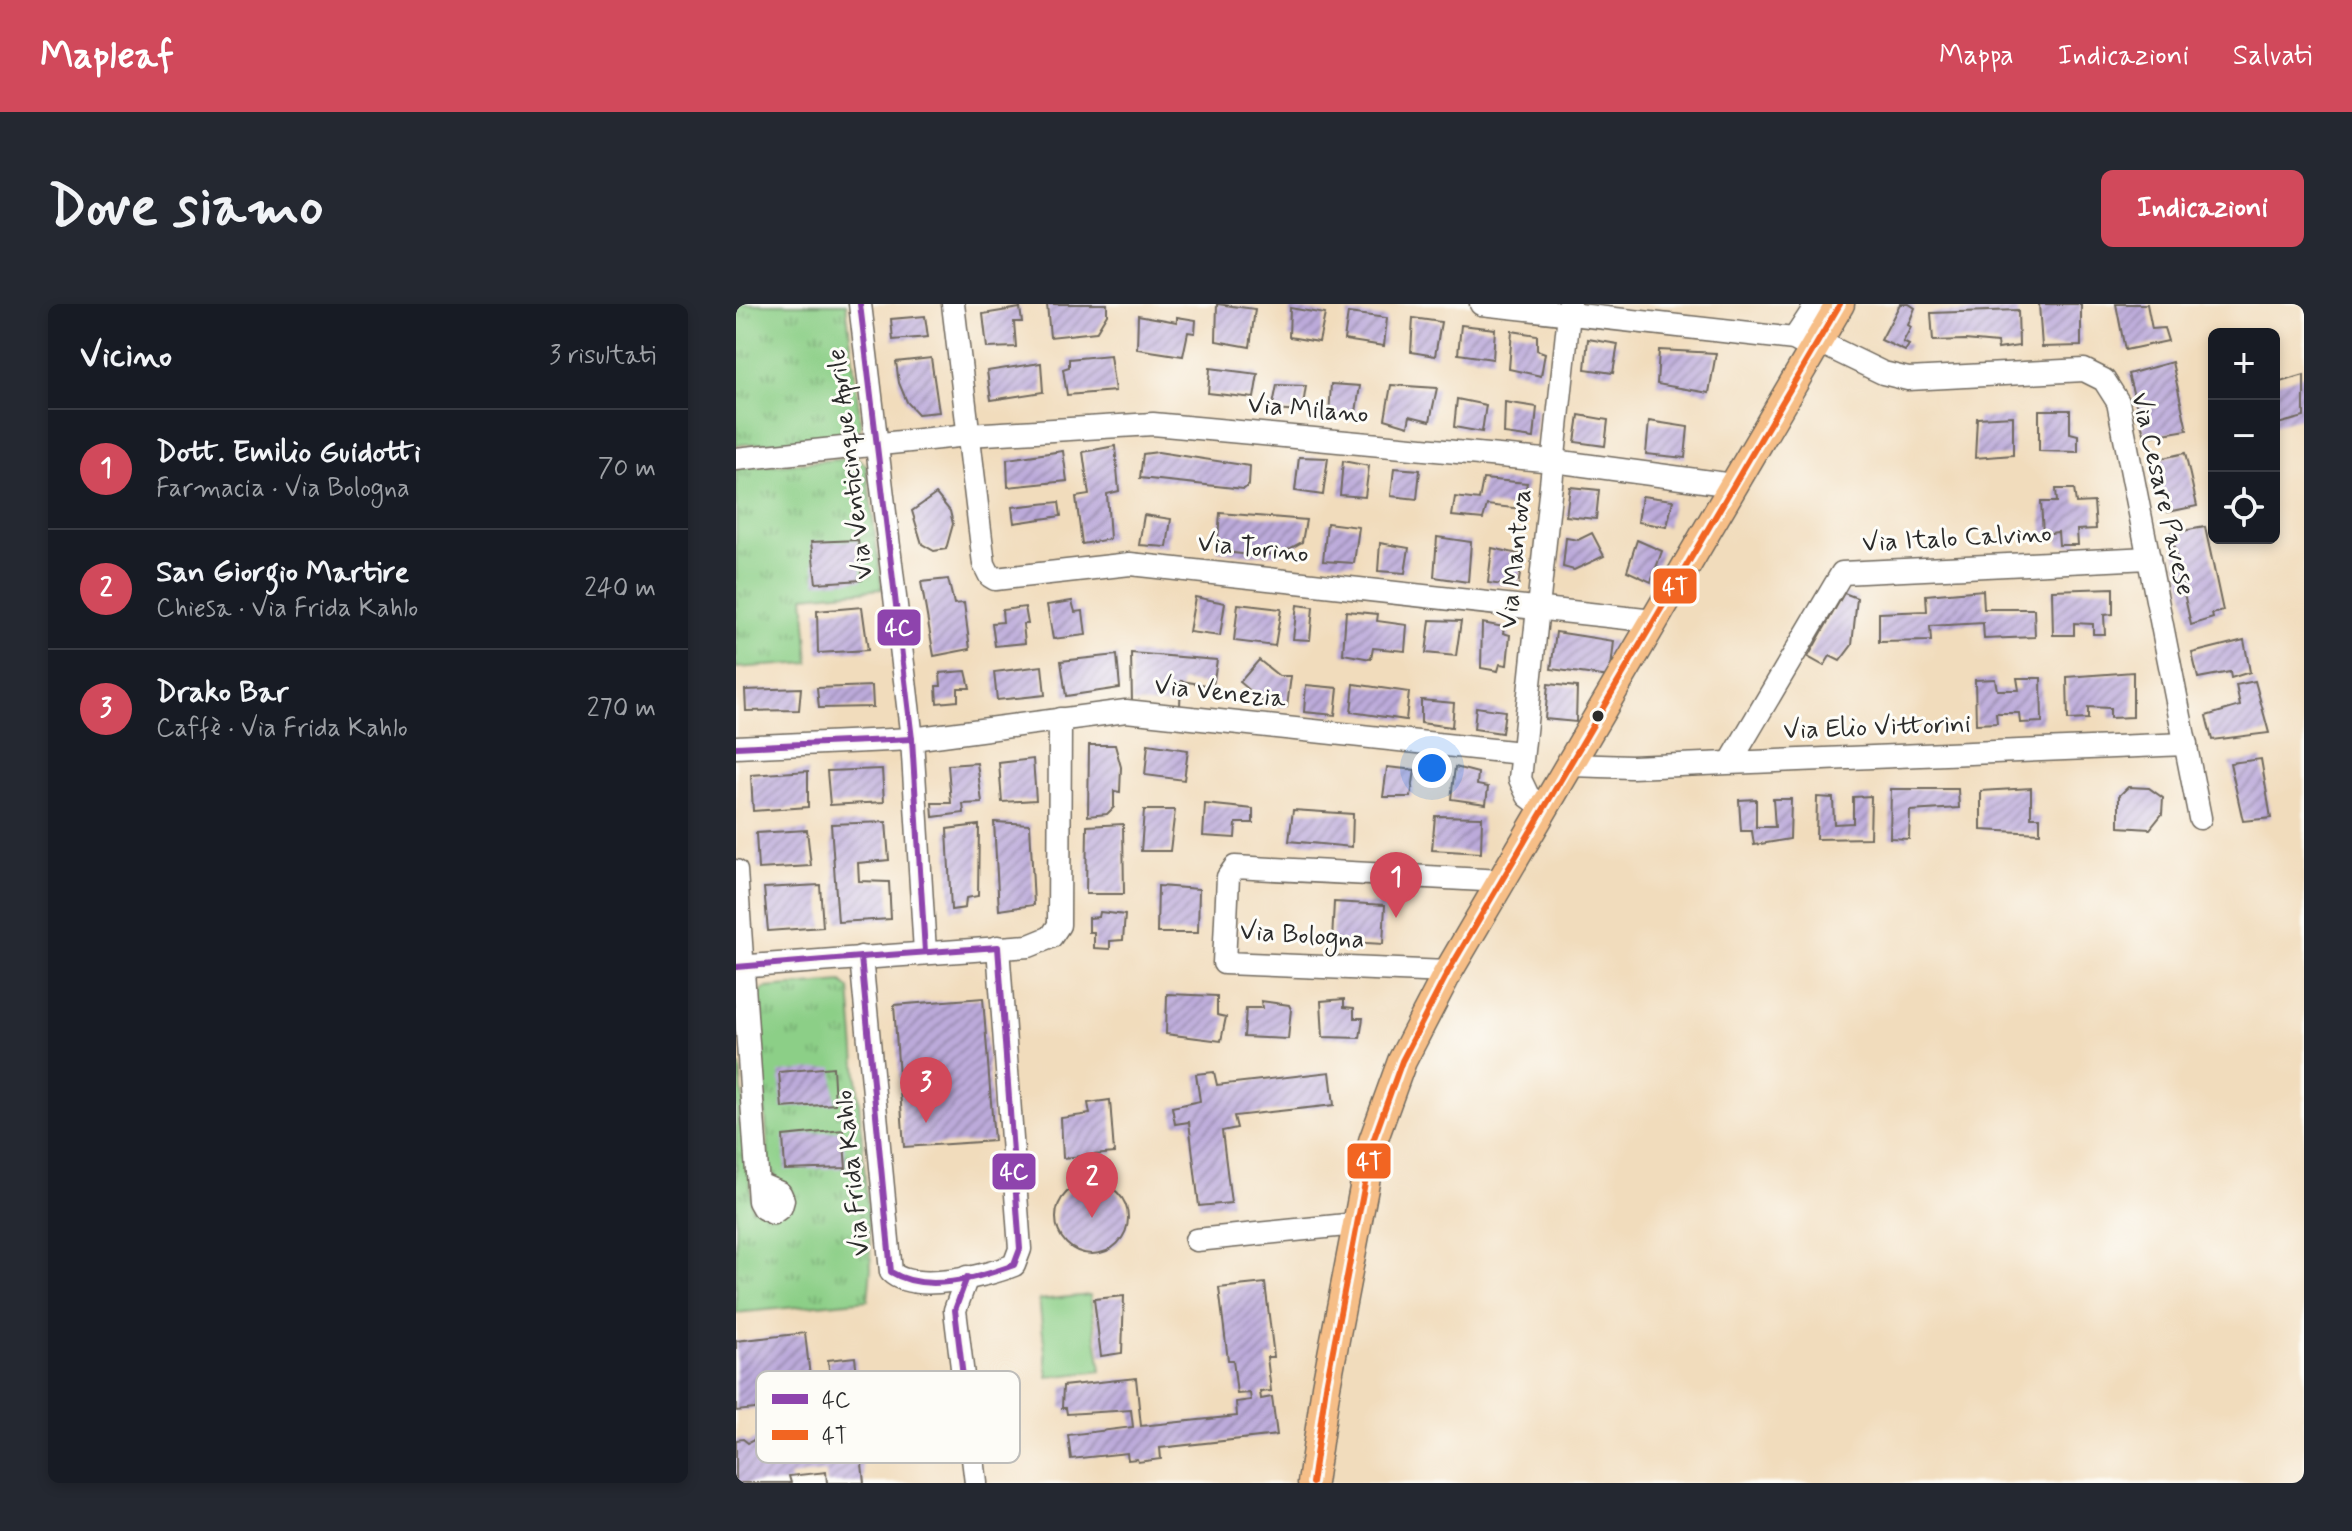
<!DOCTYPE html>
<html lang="it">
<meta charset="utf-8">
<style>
body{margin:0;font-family:Mynerve,sans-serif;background:#242831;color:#f1f3f6}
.controls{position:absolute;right:24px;top:24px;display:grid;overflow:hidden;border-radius:12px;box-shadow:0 4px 12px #0003}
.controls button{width:72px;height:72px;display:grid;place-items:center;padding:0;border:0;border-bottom:2px solid #363941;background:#171b24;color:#f1f3f6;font:40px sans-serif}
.you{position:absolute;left:696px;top:464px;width:28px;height:28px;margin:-20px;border:6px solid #fff;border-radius:50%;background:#1a73e8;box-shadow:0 0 0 12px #1a73e833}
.badge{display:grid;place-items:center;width:52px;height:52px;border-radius:50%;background:#d1495b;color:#fff;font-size:26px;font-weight:700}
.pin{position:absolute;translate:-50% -66px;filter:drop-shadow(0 2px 4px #0008)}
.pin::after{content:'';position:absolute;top:42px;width:28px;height:24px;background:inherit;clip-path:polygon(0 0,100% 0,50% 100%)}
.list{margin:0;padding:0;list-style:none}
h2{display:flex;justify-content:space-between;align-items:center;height:104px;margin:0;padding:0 32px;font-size:34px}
h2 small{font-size:26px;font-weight:400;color:#9ea1a6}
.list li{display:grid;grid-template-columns:52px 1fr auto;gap:24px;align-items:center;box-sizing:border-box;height:120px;padding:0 32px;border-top:2px solid #363941}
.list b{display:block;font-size:30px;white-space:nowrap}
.list p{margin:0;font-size:26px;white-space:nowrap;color:#9ea1a6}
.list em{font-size:26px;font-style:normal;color:#9ea1a6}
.icon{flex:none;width:44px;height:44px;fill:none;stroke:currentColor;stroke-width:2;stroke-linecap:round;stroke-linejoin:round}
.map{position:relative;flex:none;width:1568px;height:1179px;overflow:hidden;border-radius:12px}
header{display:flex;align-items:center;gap:48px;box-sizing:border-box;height:112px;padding:0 40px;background:#d1495b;color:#fff}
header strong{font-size:38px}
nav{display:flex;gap:44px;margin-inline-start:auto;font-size:28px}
.intro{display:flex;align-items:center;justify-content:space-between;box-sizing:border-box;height:192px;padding:0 48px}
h1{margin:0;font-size:56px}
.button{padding:20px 36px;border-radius:12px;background:#d1495b;color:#fff;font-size:28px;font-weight:700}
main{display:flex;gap:48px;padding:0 48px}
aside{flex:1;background:#171b24;border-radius:12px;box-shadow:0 4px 12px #0003}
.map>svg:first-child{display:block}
.grass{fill:url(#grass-tufts);stroke:#5c7d59;stroke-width:2}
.garden{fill:#8ccf87;stroke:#5c7d59;stroke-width:2}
.building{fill:url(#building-hatch)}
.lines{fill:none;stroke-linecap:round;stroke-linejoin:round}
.minor-casing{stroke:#70695e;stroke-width:25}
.major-casing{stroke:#70695e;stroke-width:31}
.minor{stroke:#fff;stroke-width:22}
.major{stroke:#f6be87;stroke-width:28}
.bus-1-casing{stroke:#fdfcf7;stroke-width:12}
.bus-2-casing{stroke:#fdfcf7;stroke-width:12}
.bus-1{stroke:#8e44ad;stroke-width:6}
.bus-2{stroke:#f26522;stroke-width:6}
.bus-dot{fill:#2b2b2b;stroke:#fdfcf7;stroke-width:3}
.labels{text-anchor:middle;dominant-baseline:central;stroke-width:6;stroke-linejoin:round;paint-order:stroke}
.street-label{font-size:26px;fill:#2b2b2b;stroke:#fdfcf7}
.key{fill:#fdfcf7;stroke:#bebdba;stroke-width:2}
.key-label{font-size:22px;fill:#2b2b2b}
.line-badge{stroke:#fdfcf7;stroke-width:3}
.badge-label{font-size:22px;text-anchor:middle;font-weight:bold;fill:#fff}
</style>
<header>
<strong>Mapleaf</strong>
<nav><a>Mappa</a><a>Indicazioni</a><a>Salvati</a></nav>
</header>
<div class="intro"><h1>Dove siamo</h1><a class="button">Indicazioni</a></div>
<main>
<aside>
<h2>Vicino<small>3 risultati</small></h2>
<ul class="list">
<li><span class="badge">1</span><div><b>Dott. Emilio Guidotti</b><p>Farmacia · Via Bologna</p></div><em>70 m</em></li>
<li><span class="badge">2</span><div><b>San Giorgio Martire</b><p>Chiesa · Via Frida Kahlo</p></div><em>240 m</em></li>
<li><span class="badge">3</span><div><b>Drako Bar</b><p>Caffè · Via Frida Kahlo</p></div><em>270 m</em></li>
</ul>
</aside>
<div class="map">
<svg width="1568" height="1179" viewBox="0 0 1568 1179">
<defs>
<pattern id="grass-tufts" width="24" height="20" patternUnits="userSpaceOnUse" patternTransform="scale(2)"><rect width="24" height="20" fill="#8ccf87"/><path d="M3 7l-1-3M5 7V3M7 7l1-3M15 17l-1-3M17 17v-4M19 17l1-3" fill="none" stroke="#73a86f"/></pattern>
<pattern id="building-hatch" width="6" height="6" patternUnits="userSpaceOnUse" patternTransform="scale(2)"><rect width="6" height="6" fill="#bcaada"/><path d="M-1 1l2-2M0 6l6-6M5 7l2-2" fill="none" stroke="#998bb1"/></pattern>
</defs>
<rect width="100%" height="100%" fill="#fdfcf7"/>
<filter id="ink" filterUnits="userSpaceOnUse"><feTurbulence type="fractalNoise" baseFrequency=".0125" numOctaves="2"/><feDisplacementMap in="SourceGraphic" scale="16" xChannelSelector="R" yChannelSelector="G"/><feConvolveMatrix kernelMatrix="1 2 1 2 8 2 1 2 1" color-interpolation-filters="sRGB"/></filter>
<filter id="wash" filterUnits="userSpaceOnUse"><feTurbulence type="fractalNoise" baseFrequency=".006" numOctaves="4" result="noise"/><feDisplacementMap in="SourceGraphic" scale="32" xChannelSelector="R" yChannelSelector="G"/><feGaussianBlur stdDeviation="1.8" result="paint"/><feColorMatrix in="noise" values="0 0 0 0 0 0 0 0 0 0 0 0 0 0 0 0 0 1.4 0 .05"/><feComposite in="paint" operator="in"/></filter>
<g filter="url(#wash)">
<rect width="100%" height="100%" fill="#f1dcbc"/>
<g class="grass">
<polygon points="0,0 110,0 125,122 117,133 0,141"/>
<polygon points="122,154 130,161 146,285 68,292 73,359 0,364 0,164"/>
<polygon points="106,678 114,685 132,911 135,964 132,996 0,1009 0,762 4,762 16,905 40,876 33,860 21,690 30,684"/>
</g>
<polygon class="garden" points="354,991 365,1067 312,1073 303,996"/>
<g id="blocks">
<g class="building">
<polygon points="311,0 371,0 371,10 360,28 314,33"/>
<polygon points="481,0 519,5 514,43 480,37"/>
<polygon points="1164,0 1173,0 1179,4 1172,21 1175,23 1167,38 1173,41 1169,47 1145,36"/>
<polygon points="1303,0 1345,0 1345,42 1306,43"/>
<polygon points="1380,0 1411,0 1416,25 1428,24 1432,37 1389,46"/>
<polygon points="284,4 286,18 278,18 280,43 251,44 247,10"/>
<polygon points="554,4 589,10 583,38 553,33"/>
<polygon points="1282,6 1283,42 1262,45 1261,39 1229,36 1197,37 1195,9"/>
<polygon points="612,9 651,14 648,42 608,36"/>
<polygon points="402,11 441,18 441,13 460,16 459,29 452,28 447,52 401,45"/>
<polygon points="189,12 192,33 157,36 155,15"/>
<polygon points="677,14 705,18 699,52 675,48"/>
<polygon points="725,21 759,25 757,55 722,50"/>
<polygon points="776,27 801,31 801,46 809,49 805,72 773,65"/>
<polygon points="852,35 882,40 877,69 849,65"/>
<polygon points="923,46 980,49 973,89 921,80"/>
<polygon points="374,51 379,87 331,91 327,65 333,63 333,55"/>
<polygon points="195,54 203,108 182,110 171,98 163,79 160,58"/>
<polygon points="1436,58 1451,126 1409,133 1392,70"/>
<polygon points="305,59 307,88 255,96 251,67"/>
<polygon points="474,64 522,70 518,94 472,89"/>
<polygon points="1568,71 1568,113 1538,121 1538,80"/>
<polygon points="595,80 624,82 619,115 593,112"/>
<polygon points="541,81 570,82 566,108 536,106"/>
<polygon points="655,81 701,84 694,117 674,112 672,122 649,115"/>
<polygon points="721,95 750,101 746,128 718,123"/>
<polygon points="769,98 801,103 798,134 768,130"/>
<polygon points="1303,106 1334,106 1334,129 1342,131 1342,148 1303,147"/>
<polygon points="843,111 872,116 869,142 839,138"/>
<polygon points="1277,112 1277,151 1239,154 1241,114"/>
<polygon points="913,117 952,123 949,154 910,150"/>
<polygon points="379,142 383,187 371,190 374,235 346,240 340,193 353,191 347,148"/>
<polygon points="327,147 331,177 272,183 271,155"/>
<polygon points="422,148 514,162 513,181 508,185 404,174 407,150"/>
<polygon points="1449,149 1461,202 1432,208 1418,156"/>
<polygon points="563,153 592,154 587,191 559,187"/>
<polygon points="607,157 633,162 629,193 604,191"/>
<polygon points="658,164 684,166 681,195 655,192"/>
<polygon points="747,175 791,179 786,205 751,201 747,215 716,212 719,193 743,196"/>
<polygon points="834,183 863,186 860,215 830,212"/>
<polygon points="1320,185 1338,185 1340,199 1358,198 1360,225 1341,226 1342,241 1323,241 1322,228 1307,230 1305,198 1321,198"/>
<polygon points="200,190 214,207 217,220 210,245 198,247 186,240 176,207"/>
<polygon points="906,192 937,196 931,223 902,218"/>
<polygon points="323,198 325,212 278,219 276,203"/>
<polygon points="484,209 570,216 566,238 544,250 514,251 481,247"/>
<polygon points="408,211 435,215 431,243 403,241"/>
<polygon points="591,219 623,223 618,259 587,257"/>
<polygon points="1469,223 1487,307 1476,310 1477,314 1455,321 1435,229"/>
<polygon points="856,229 868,252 838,266 827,263 830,234 842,236"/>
<polygon points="701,233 735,238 732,278 698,273"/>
<polygon points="122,236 126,276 80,279 75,238"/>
<polygon points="901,236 926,247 915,278 891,267"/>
<polygon points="644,239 673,244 669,269 642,267"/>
<polygon points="756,244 787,251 782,283 752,279"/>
<polygon points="212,275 218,300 228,299 234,345 198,352 185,278"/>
<polygon points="1377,284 1377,310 1368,311 1369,330 1357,330 1357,320 1338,319 1338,331 1317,331 1316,286"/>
<polygon points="1247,286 1248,305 1298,305 1299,333 1248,335 1247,319 1194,322 1195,337 1143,338 1143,309 1191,307 1190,291"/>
<polygon points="1108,289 1121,294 1116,341 1104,357 1094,352 1088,362 1072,353"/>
<polygon points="459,293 489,299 484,332 453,328"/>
<polygon points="336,297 339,308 347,307 350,331 317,335 311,301"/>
<polygon points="502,300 545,305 539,342 498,337"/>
<polygon points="561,301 577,303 574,336 557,335"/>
<polygon points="126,303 132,346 82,349 81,307"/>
<polygon points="289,303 292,320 287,320 289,339 259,342 256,319 267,318 266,306"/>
<polygon points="610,307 642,310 641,317 671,321 669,347 637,344 635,355 607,350"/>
<polygon points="694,316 725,317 720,352 690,349"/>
<polygon points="746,319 768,323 767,329 774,331 771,361 764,360 762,367 745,364"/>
<polygon points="820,328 878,337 874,373 815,365"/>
<polygon points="1508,336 1514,368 1495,374 1494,368 1462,374 1456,349"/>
<polygon points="395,349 481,356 477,382 445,377 444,402 396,399"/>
<polygon points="381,351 384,384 330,392 325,357"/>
<polygon points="523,356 543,372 555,372 551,403 531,401 504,378"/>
<polygon points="306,362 309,391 261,396 258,368"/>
<polygon points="230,367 234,384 222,384 222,397 201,399 200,382 205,382 204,369"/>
<polygon points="1397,368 1397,413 1374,414 1374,404 1352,403 1352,415 1332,416 1331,373"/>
<polygon points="1281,374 1305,374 1306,418 1284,419 1283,409 1260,409 1261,419 1240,420 1239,376 1259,375 1261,386 1283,386"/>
<polygon points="1519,377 1533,429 1476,436 1470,412 1504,402 1500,381"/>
<polygon points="618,380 673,388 670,416 615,408"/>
<polygon points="812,380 841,383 840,418 809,415"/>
<polygon points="570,381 602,384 599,411 568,408"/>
<polygon points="136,382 137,403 83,404 81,384"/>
<polygon points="65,384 63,406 10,407 9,386"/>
<polygon points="685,396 718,399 716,423 685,419"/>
<polygon points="740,403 769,407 766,429 738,425"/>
<polygon points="412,440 452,446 448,476 409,471"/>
<polygon points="353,441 379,441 385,463 384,488 378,487 378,503 371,510 352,512"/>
<polygon points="297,455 300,496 266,498 263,459"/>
<polygon points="1525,455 1535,514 1507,517 1494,459"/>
<polygon points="241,459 246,499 227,500 228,509 197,513 196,499 215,499 212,461"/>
<polygon points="651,463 679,466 675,493 647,493"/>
<polygon points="719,463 742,469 741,481 752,483 750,500 715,495"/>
<polygon points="146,465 148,498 94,501 91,467"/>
<polygon points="72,467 72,503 17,507 15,471"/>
<polygon points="1392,483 1413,484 1427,494 1426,510 1414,525 1383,523 1383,492"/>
<polygon points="1295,484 1295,513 1304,513 1304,529 1245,526 1245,487"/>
<polygon points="1155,485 1222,485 1223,504 1174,507 1173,535 1154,534"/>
<polygon points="1135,492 1134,534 1080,535 1081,493 1097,494 1098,520 1117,519 1117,493"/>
<polygon points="1020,495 1020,523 1039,523 1037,495 1055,495 1054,535 1018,541 1016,527 1005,527 1003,496"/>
<polygon points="469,500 517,505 517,519 500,519 499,534 467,532"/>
<polygon points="408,506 439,506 434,547 405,547"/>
<polygon points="557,506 617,510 616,543 553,537"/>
<polygon points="699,512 746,513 745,549 696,546"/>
<polygon points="150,518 153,556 122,559 123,577 153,578 155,615 102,618 95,520"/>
<polygon points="258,518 294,520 298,601 263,606"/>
<polygon points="387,520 388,590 350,590 351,522"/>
<polygon points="243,521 242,592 230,594 229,604 215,606 211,525"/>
<polygon points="71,526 75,562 22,565 20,529"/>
<polygon points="84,581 87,623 32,627 28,584"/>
<polygon points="422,582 463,585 462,629 421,629"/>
<polygon points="598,598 649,601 647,640 596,637"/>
<polygon points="364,608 389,611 387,636 374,637 374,645 358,644 358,628 353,628 353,614 363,613"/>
<polygon points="431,690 481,692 481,711 490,713 485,737 430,730"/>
<polygon points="247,694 258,837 168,843 158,701"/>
<polygon points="608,695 608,703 618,704 618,714 627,714 624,734 587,733 585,697"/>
<polygon points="525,697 553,701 555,705 552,735 508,733 510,704 526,704"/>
<polygon points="97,763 99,800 46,804 43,768"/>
<polygon points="478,768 481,781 594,768 598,801 498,812 501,824 486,827 495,899 463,902 453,818 439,820 436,803 464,797 460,770"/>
<polygon points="374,796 378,849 327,854 325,814 354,810 352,799"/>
<polygon points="107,826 110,864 49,866 47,832"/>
<circle cx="356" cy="914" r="36"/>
<polygon points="529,979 538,1053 531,1053 535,1087 524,1088 525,1095 536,1093 541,1131 424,1144 425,1155 402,1158 401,1155 392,1156 391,1149 335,1155 332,1131 397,1123 395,1106 331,1110 330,1104 326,1104 327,1082 400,1074 405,1122 501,1112 500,1098 515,1096 514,1089 501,1090 497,1056 492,1056 483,984"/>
<polygon points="388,992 386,1049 365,1052 358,995"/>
<polygon points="69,1029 77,1099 0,1107 0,1037"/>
<polygon points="119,1053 130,1150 125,1150 128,1179 91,1179 90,1168 53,1172 55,1179 0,1179 0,1136 7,1135 12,1139 25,1132 30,1138 31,1147 85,1143 82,1116 87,1115 86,1101 97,1097 92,1056"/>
</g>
</g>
</g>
<g filter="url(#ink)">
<use href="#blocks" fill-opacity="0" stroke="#70695e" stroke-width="2"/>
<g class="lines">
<defs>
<g id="minor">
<polyline points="124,0 176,435 189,648"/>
<polyline points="217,0 248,260 254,272 259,275 394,260 918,317"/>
<polyline points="745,0 1058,35 1078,46"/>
<polyline points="1058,35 1081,0"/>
<polyline points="1083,38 1147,69 1172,75 1348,66 1368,76 1382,98 1464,514"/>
<polyline points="0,155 232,131 417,120 818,157 997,181"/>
<polyline points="0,443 176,435 390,407 785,449"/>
<polyline points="995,457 1106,269 1413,254"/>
<polyline points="834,461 895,463 1450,440"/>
<polyline points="809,505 792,492 784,475 834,0"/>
<polyline points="0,567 23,897 27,904 37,909 45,903 47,896 44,889 23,880"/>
<path d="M125,653L155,968C177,990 251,972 278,961L284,945L262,643"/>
<polyline points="0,663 293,642 315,633 323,621 324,415"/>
<polyline points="712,668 488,659 492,573 499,563 767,577"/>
<polyline points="460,936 620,920"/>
<polyline points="231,973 219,1006 240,1179"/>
</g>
<polyline id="major" points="576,1179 590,1082 637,837 666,757 712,668 1104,0"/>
</defs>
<use href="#minor" class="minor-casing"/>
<use href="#major" class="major-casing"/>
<use href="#minor" class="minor"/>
<use href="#major" class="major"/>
<defs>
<g id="bus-1">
<polyline points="124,0 176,435 189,648"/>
<polyline points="0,443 176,435"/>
<path d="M262,643L284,945L278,961C242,974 190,990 155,968L125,653Z"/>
<polyline points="0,663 125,653"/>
<polyline points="230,1098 219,1006 231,973"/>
</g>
<polyline id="bus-2" points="576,1179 590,1082 637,837 666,757 712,668 1104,0"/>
</defs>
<use href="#bus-1" class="bus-1-casing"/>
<use href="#bus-2" class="bus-2-casing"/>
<use href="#bus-1" class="bus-1"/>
<use href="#bus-2" class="bus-2"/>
</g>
</g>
<circle class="bus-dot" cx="862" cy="412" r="7"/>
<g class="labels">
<g class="street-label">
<text transform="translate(572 106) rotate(5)">Via Milano</text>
<text transform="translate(115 160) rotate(-97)">Via Venticinque Aprile</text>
<text transform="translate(1426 190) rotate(77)">Via Cesare Pavese</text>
<text transform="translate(1221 235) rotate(-3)">Via Italo Calvino</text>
<text transform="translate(517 245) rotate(6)">Via Torino</text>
<text transform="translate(780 255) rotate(-84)">Via Mantova</text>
<text transform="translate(484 389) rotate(6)">Via Venezia</text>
<text transform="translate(1141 424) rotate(-2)">Via Elio Vittorini</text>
<text transform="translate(566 632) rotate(4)">Via Bologna</text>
<text transform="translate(117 869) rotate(-96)">Via Frida Kahlo</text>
</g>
</g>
<rect x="20" y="1067" width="264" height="92" rx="12" class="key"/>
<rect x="36" y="1090" width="36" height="10" fill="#8e44ad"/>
<rect x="36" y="1126" width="36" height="10" fill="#f26522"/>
<g class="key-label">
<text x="86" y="1103">4C</text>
<text x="86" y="1139">4T</text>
</g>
<g class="line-badge">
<rect x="916" y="263" width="46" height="38" rx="8" fill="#f26522"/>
<rect x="140" y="304" width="46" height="39" rx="8" fill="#8e44ad"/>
<rect x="610" y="838" width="46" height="38" rx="8" fill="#f26522"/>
<rect x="255" y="848" width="46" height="39" rx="8" fill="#8e44ad"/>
</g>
<g class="badge-label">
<text x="939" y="290">4T</text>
<text x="163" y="331">4C</text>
<text x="633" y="865">4T</text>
<text x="278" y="875">4C</text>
</g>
</svg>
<div class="controls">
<button>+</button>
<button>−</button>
<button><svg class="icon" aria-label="locate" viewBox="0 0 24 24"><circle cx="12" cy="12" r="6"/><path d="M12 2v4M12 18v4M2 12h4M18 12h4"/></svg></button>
</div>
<div class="you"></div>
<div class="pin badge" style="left:660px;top:614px">1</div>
<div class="pin badge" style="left:356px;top:914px">2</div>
<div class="pin badge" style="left:190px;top:819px">3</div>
</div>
</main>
